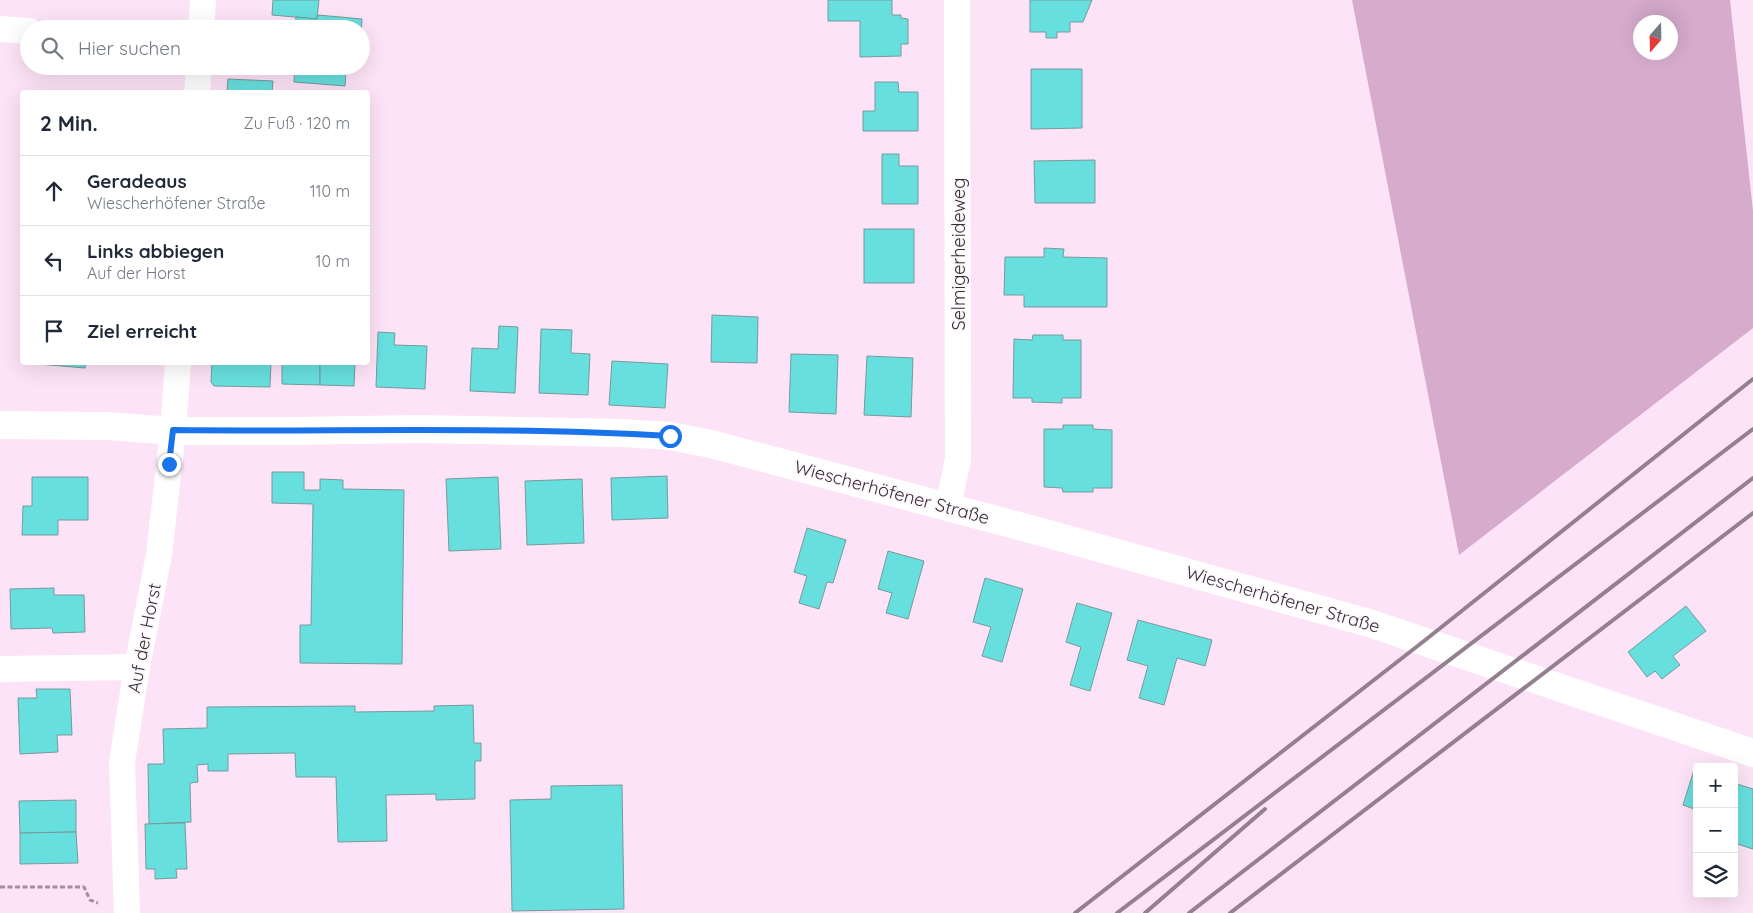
<!DOCTYPE html>
<html lang="de">
<meta charset="utf-8">
<style>
body{margin:0;font-family:Quicksand,sans-serif;background:#f2f2f3;color:#1f2937}
.controls{position:absolute;right:15px;bottom:15px;display:grid;overflow:hidden;border-radius:5px;box-shadow:0 5px 20px #0002}
.controls button{width:45px;height:45px;display:grid;place-items:center;padding:0;border:0;border-bottom:1px solid #e0e1e3;background:#fff;color:#1f2937;font:25px sans-serif}
.compass{position:absolute;left:1633px;top:15px;width:45px;height:45px;border-radius:50%;background:#fff;box-shadow:0 5px 20px #0002;rotate:200deg}
.stop{position:absolute;width:15px;height:15px;margin:-11px;border:4px solid #1a73e8;border-radius:50%;background:#fff}
.stop.end{background:#1a73e8;border-color:#fff;box-shadow:0 1px 5px #0008}
.list{margin:0;padding:0;list-style:none}
h2{display:flex;justify-content:space-between;align-items:center;height:65px;margin:0;padding:0 20px;font-size:21px}
h2 small{font-size:16px;font-weight:400;color:#747a83}
.list li{display:grid;grid-template-columns:32px 1fr auto;gap:15px;align-items:center;box-sizing:border-box;height:70px;padding:0 20px;border-top:1px solid #e0e1e3}
.list b{display:block;font-size:19px;white-space:nowrap}
.list p{margin:0;font-size:16px;white-space:nowrap;color:#747a83}
.list em{font-size:16px;font-style:normal;color:#747a83}
.icon{flex:none;width:28px;height:28px;fill:none;stroke:currentColor;stroke-width:2;stroke-linecap:round;stroke-linejoin:round}
.map{position:relative;flex:none;width:1753px;height:913px;overflow:hidden}
.search{position:absolute;background:#fff;box-shadow:0 5px 20px #0002;left:20px;top:20px;width:350px;height:55px;display:flex;align-items:center;gap:12px;box-sizing:border-box;padding:0 18px;border-radius:28px;color:#747a83;font-size:19px}
.panel{position:absolute;background:#fff;box-shadow:0 5px 20px #0002;left:20px;top:90px;width:350px;height:275px;border-radius:5px}
.map>svg:first-child{display:block}
.green{fill:#d6abcc;fill-rule:evenodd}
.building{fill:#68dfdf;stroke:#779a9a}
.lines{fill:none;stroke-linecap:round;stroke-linejoin:round}
.path{stroke:#a3909f;stroke-width:3;stroke-dasharray:5 2.5;stroke-linecap:butt}
.minor{stroke:#fff;stroke-width:26}
.tertiary{stroke:#fff;stroke-width:28}
.rail{stroke:#93818f;stroke-width:4}
.route{stroke:#1a73e8;stroke-width:6}
.labels{text-anchor:middle;dominant-baseline:central;stroke-width:4;stroke-linejoin:round;paint-order:stroke}
.street-label{font-size:18px;fill:#372d35;stroke:#fdf8fc}
</style>
<div class="map">
<svg width="1753" height="913" viewBox="0 0 1753 913">
<rect width="100%" height="100%" fill="#fde3f7"/>
<path class="green" d="M1352,0H1730L1753,211V328L1459,555ZM1640,22H1670V52H1640Z"/>
<g class="building">
<polygon points="273,0 319,0 317,19 272,15"/>
<polygon points="828,0 892,0 892,15 901,15 901,18 908,19 908,44 901,44 901,56 860,57 860,21 828,21"/>
<polygon points="1030,0 1092,0 1083,22 1070,22 1070,32 1057,32 1057,38 1046,38 1046,32 1030,32"/>
<polygon points="318,15 362,19 361,35 361,29 295,29 296,17 317,19"/>
<polygon points="295,66 346,69 345,86 294,82"/>
<polygon points="1031,69 1082,69 1082,128 1031,129"/>
<polygon points="228,79 273,81 272,92 227,92"/>
<polygon points="875,82 898,82 899,92 918,92 918,131 863,131 863,111 875,111"/>
<polygon points="882,154 899,154 899,166 918,166 918,204 882,204"/>
<polygon points="1095,160 1095,203 1035,203 1034,161"/>
<rect x="864" y="229" width="50" height="54"/>
<polygon points="1044,248 1064,249 1063,257 1107,258 1107,307 1024,307 1024,295 1004,295 1005,257 1044,257"/>
<polygon points="712,315 758,317 757,363 711,362"/>
<polygon points="499,326 518,327 515,393 470,391 472,348 498,349"/>
<polygon points="541,329 572,330 571,353 590,354 588,395 539,393"/>
<polygon points="378,332 395,333 394,345 427,346 425,389 376,387"/>
<polygon points="1033,335 1063,335 1063,340 1081,340 1081,398 1062,398 1062,403 1032,402 1032,398 1013,398 1014,339 1032,340"/>
<polygon points="791,354 838,355 836,414 789,412"/>
<polygon points="867,356 913,358 911,417 864,415"/>
<polygon points="612,361 668,364 665,408 609,405"/>
<polygon points="38,362 86,362 85,368 38,364"/>
<polygon points="212,362 271,362 270,387 214,386 211,382"/>
<polygon points="282,362 320,362 320,385 282,384"/>
<polygon points="320,362 355,362 354,386 320,385"/>
<polygon points="1063,425 1093,425 1093,429 1112,430 1112,488 1093,488 1093,492 1063,492 1062,488 1044,487 1044,429 1063,429"/>
<polygon points="272,472 304,472 304,490 320,490 320,479 343,480 343,489 404,490 402,664 300,663 300,625 311,625 313,504 272,503"/>
<polygon points="667,476 668,518 612,520 611,478"/>
<polygon points="32,477 88,477 88,520 58,520 58,535 22,535 23,506 32,506"/>
<polygon points="498,477 501,549 449,551 446,479"/>
<polygon points="582,479 584,543 527,545 525,481"/>
<polygon points="807,528 846,540 833,583 827,582 819,609 799,603 807,576 794,572"/>
<polygon points="888,551 924,561 908,619 886,613 892,593 878,589"/>
<polygon points="985,578 1023,589 1002,662 982,656 991,627 973,622"/>
<polygon points="54,588 54,595 84,595 85,632 53,633 52,628 11,629 10,589"/>
<polygon points="1077,603 1112,613 1090,691 1070,685 1081,647 1066,642"/>
<polygon points="1686,606 1706,631 1673,656 1680,665 1662,679 1655,671 1647,677 1628,652"/>
<polygon points="1138,620 1212,640 1205,666 1177,658 1164,705 1139,698 1148,666 1127,660"/>
<polygon points="36,689 70,689 72,735 57,735 58,752 20,754 18,698 37,698"/>
<polygon points="473,705 474,743 481,743 481,761 475,761 475,799 436,800 436,794 386,795 387,841 338,842 336,777 296,777 295,753 228,754 228,771 208,771 208,764 197,765 198,782 190,783 191,822 149,824 148,764 164,764 163,729 207,728 207,707 355,706 355,712 434,711 434,706"/>
<polygon points="1694,770 1697,771 1697,810 1683,805"/>
<polygon points="1734,783 1753,789 1753,849 1734,843"/>
<polygon points="622,785 624,909 512,911 510,800 551,799 551,786"/>
<polygon points="76,800 76,832 20,833 19,801"/>
<polygon points="185,823 187,869 176,869 177,878 155,879 155,869 146,869 145,824"/>
<polygon points="76,832 78,863 20,864 20,833"/>
</g>
<g class="lines">
<polyline class="path" points="0,887 84,887 90,900 98,903"/>
<g class="minor">
<polyline points="0,29 29,31"/>
<polyline points="201,29 203,0"/>
<polyline points="197,92 199,66"/>
<polyline points="948,507 958,459 957,0"/>
<polyline points="0,669 137,667"/>
<polyline points="127,913 122,762 137,667 159,555 173,431 178,362"/>
</g>
<polyline class="tertiary" points="0,425 108,426 173,431 293,431 420,429 623,433 670,436 711,444 1045,533 1369,623 1753,753"/>
<g class="rail">
<polyline points="1075,913 1424,641 1753,379"/>
<polyline points="1117,913 1753,429"/>
<polyline points="1145,913 1265,809"/>
<polyline points="1189,913 1753,478"/>
<polyline points="1230,913 1753,513"/>
</g>
</g>
<g class="lines">
<path class="route" d="M169,464L173,430C338,432 504,426 670,436"/>
</g>
<g class="labels">
<g class="street-label">
<text transform="translate(958 254) rotate(-90)">Selmigerheideweg</text>
<text transform="translate(892 492) rotate(15)">Wiescherhöfener Straße</text>
<text transform="translate(1283 599) rotate(16)">Wiescherhöfener Straße</text>
<text transform="translate(144 638) rotate(-79)">Auf der Horst</text>
</g>
</g>
</svg>
<div class="controls">
<button>+</button>
<button>−</button>
<button><svg class="icon" aria-label="layers" viewBox="0 0 24 24"><path d="M12 4l9 5-9 5-9-5zM3 14l9 5 9-5"/></svg></button>
</div>
<svg class="compass" viewBox="-18 -18 36 36"><path d="M0-13l5 13h-10z" fill="#e53935"/><path d="M0 13l5-13h-10z" fill="#747a83"/></svg>
<div class="stop" style="left:670px;top:436px"></div>
<div class="stop end" style="left:169px;top:464px"></div>
<div class="search"><svg class="icon" aria-label="search" viewBox="0 0 24 24"><circle cx="10" cy="10" r="6"/><path d="M15 15l6 6"/></svg>Hier suchen</div>
<section class="panel">
<h2>2 Min.<small>Zu Fuß · 120 m</small></h2>
<ul class="list">
<li><svg class="icon" aria-label="ahead" viewBox="0 0 24 24"><path d="M12 20V5M6 11l6-6 6 6"/></svg><div><b>Geradeaus</b><p>Wiescherhöfener Straße</p></div><em>110 m</em></li>
<li><svg class="icon" aria-label="left" viewBox="0 0 24 24"><path d="M17 20v-9H6M10 6l-5 5 5 5"/></svg><div><b>Links abbiegen</b><p>Auf der Horst</p></div><em>10 m</em></li>
<li><svg class="icon" aria-label="arrive" viewBox="0 0 24 24"><path d="M6 21V4h12l-3 4 3 4H6"/></svg><div><b>Ziel erreicht</b></div></li>
</ul>
</section>
</div>
